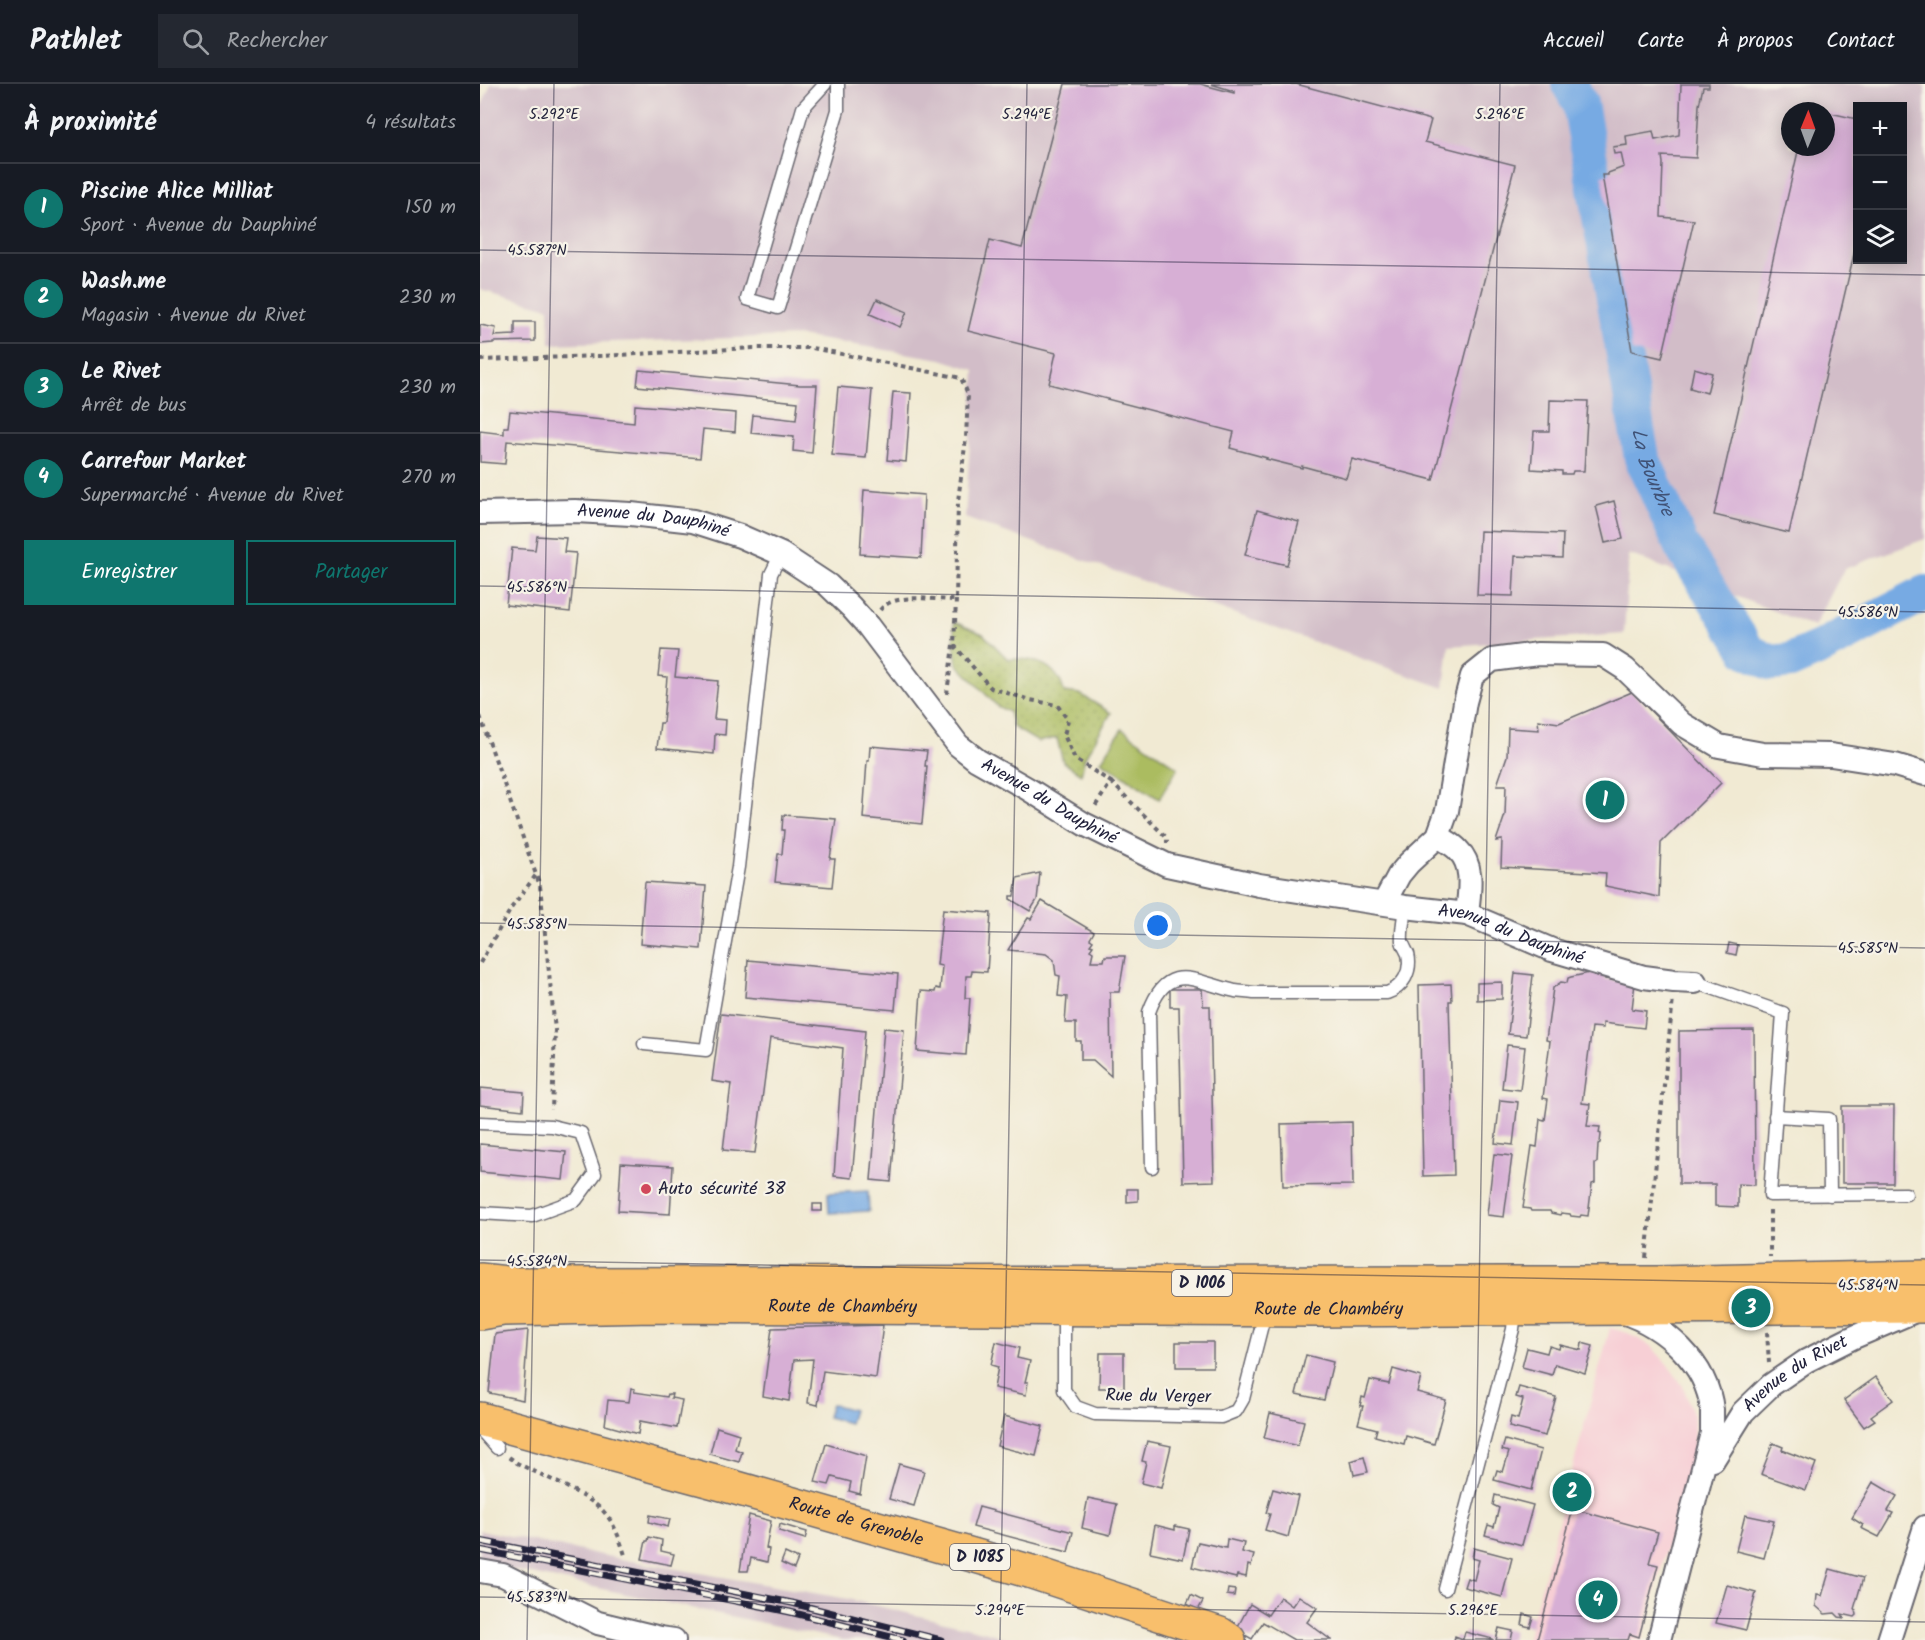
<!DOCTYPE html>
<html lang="fr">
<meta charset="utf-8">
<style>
body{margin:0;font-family:Kalam,sans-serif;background:#242831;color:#f1f3f6}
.controls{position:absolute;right:18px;top:18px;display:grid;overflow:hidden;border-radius:0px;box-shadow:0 3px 15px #0003}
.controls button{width:54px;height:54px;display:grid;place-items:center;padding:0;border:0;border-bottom:2px solid #363941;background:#171b24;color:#f1f3f6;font:30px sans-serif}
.compass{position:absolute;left:1301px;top:18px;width:54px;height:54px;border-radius:50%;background:#171b24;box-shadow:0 3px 15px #0003;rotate:1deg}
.you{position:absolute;left:678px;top:842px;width:21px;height:21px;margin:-15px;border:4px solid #fff;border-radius:50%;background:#1a73e8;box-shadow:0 0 0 9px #1a73e833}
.badge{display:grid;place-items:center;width:39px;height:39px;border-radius:50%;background:#0f766e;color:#fff;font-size:20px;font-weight:700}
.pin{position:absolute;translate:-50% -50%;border:3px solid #fff;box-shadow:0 2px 6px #0006}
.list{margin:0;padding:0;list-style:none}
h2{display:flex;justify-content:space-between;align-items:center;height:78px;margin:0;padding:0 24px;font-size:26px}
h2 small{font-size:20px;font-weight:400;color:#9ea1a6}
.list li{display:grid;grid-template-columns:39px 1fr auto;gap:18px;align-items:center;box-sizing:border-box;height:90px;padding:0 24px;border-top:2px solid #363941}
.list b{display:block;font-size:22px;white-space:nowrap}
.list p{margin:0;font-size:20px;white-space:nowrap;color:#9ea1a6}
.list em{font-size:20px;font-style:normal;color:#9ea1a6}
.actions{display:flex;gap:12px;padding:18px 24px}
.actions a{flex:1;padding:14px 0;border:2px solid #0f766e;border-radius:0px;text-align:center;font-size:21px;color:#0f766e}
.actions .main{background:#0f766e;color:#fff}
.icon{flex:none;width:33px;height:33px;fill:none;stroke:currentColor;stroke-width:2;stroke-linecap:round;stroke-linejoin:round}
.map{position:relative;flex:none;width:1445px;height:1556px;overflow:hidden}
header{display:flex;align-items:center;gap:36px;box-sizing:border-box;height:84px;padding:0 30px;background:#171b24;border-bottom:2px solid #363941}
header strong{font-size:28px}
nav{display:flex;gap:33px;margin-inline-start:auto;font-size:21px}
.search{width:420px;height:54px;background:#242831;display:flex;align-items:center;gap:15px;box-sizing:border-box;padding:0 21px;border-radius:0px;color:#9ea1a6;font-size:22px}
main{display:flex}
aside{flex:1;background:#171b24}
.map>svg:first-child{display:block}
.built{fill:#f7cfd5}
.industrial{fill:#d2bdc8;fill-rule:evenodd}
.park{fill:url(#park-dots);stroke:#666f4e;stroke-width:1.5}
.pitch{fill:#abbc60;stroke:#666f4e;stroke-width:1.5}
.water{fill:#77aae3;stroke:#4c668f;stroke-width:1.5}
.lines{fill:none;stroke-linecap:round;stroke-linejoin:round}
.river{stroke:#77aae3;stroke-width:36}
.building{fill:#d7afd5}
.lane-casing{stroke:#6a6870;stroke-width:15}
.street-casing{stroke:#6a6870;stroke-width:26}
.primary-casing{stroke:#6a6870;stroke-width:36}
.path{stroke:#6a6870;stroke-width:4;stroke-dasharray:4.5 4.5;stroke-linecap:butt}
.lane{stroke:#fff;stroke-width:12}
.street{stroke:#fff;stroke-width:22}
.primary{stroke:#f8bf6c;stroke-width:33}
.rail-casing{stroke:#22223b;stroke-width:7}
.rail{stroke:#f7f3e8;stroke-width:4.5;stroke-dasharray:14;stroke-linecap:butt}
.ticks{fill:none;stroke:#22223b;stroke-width:1.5;stroke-opacity:0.45}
.poi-dot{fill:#d1495b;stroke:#f7f3e8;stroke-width:2}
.labels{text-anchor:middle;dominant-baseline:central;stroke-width:4.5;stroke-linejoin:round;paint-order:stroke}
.shield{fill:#f7f3e8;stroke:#62616f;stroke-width:1.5}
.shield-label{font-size:16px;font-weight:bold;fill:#22223b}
.street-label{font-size:18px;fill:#22223b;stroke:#f7f3e8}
.poi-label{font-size:18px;fill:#22223b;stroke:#f7f3e8;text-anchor:start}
.water-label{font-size:20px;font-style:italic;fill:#405276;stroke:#f7f3e8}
.ticks-label{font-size:15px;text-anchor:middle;fill:#22223b;stroke:#f7f3e8;stroke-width:4.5;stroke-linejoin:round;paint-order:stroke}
</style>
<header>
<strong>Pathlet</strong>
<div class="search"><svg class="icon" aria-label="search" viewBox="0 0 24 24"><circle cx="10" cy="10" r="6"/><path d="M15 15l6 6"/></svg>Rechercher</div>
<nav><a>Accueil</a><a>Carte</a><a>À propos</a><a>Contact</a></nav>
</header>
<main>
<aside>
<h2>À proximité<small>4 résultats</small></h2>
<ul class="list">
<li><span class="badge">1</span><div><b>Piscine Alice Milliat</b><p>Sport · Avenue du Dauphiné</p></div><em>150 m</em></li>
<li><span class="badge">2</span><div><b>Wash.me</b><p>Magasin · Avenue du Rivet</p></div><em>230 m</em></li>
<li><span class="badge">3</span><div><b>Le Rivet</b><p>Arrêt de bus</p></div><em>230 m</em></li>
<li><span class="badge">4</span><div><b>Carrefour Market</b><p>Supermarché · Avenue du Rivet</p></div><em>270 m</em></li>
</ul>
<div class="actions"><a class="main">Enregistrer</a><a>Partager</a></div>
</aside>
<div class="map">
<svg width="1445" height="1556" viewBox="0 0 1445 1556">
<defs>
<pattern id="park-dots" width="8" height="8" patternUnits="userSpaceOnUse" patternTransform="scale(1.5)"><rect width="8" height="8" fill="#abbc60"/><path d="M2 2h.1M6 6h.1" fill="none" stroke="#93a154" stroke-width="1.8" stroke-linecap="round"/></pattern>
</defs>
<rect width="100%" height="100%" fill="#f7f3e8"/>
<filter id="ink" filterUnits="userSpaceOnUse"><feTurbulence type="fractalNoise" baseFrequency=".0167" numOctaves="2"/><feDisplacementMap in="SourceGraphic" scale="12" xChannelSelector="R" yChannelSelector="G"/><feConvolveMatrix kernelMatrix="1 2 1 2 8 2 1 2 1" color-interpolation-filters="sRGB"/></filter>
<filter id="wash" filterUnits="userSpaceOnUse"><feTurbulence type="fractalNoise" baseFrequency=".008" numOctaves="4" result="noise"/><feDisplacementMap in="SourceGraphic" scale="24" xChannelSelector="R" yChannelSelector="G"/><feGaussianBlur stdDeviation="1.35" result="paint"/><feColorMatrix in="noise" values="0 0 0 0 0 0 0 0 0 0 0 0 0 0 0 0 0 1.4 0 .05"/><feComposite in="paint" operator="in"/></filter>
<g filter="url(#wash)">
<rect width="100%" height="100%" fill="#f1ead3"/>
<polygon class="built" points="1130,1244 1148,1249 1171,1262 1188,1281 1203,1302 1214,1332 1214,1363 1162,1556 1047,1556"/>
<g class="industrial">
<path d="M11,0H1438L1445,3V455L1364,485L1334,543L1149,470L1144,550L969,562L964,604L485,434L495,286L461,275L320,252L70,260L69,224L0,205V26ZM1378,22H1422V176H1378ZM1310,27H1346V63H1310Z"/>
<polygon points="0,1446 150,1477 368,1515 507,1548 532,1556 362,1556 0,1479"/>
</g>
<path class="park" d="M474,538L503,550L528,575C554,573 578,581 584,608L600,610L631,629L605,673L601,690L583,678L577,654L558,658L533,643L529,628L517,622L477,580L474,561Z"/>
<polygon class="pitch" points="642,645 698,684 679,715 621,677"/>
<g class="water">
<polygon points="388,1107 389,1127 349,1129 348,1109"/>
<polygon points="351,1320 373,1326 369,1339 347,1333"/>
</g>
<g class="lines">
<path class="river" id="s1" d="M1089,0L1100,19L1162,374L1202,463L1268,567L1292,579L1310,577L1342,563L1445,509"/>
</g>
<g id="blocks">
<g class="building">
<polygon points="585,0 720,0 754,9 754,7 731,0 816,0 951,36 945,58 1035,81 953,396 872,375 866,394 822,382 822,384 786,375 787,374 750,364 754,348 569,300 576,269 488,247 510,156 542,164"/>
<polygon points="1201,0 1229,0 1229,3 1223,3 1219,21 1216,74 1182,72 1183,79 1181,133 1214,136 1182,274 1152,267 1122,91 1128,91 1128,89 1144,83 1141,69 1134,70 1133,63 1147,61 1146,52 1173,47 1175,56 1199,51"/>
<polygon points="1346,28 1377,35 1377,157 1309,449 1234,431 1319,63 1346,63"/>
<polygon points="397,215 427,228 420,243 390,230"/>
<polygon points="35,238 55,238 55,257 13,258 13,259 0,260 0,241 16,244 14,252 35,251"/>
<polygon points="1214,284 1232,289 1227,309 1210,304"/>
<polygon points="159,286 320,301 337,301 332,369 313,367 314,353 271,349 273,331 316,336 318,318 157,302"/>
<polygon points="358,303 392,306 386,374 352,371"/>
<polygon points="413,308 431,309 426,378 407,376"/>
<polygon points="1070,316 1108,317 1104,387 1093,387 1092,390 1082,390 1082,387 1051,385 1054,347 1069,347"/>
<polygon points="155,321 256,329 255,348 223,345 220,374 27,357 25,380 0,378 0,347 24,350 24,343 28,343 30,327 154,339"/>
<polygon points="384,406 444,411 441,474 380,470"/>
<polygon points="1134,417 1143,455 1125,459 1116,422"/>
<polygon points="777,426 819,438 807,481 765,471"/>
<polygon points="1000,447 1083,450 1082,474 1035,472 1033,512 997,511"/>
<polygon points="57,452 86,454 84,468 96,469 90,528 26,521 32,464 55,466"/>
<polygon points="181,566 198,567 195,593 238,597 234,635 246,636 245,651 235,650 234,670 177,664 180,639 183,639 187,593 178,592"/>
<polygon points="1152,608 1241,699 1181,759 1179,813 1125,802 1126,789 1021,783 1022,756 1016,757 1025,731 1026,701 1017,701 1027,672 1028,644 1059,646 1058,636 1079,639"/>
<polygon points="390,662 447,667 445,682 447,682 442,740 383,734 387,677 389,677"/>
<polygon points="303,731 356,735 350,775 355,775 352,803 295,798 298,770 302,770 304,746 302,746"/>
<polygon points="560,789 557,816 550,827 530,815 530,812 534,812 537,794"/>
<polygon points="165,798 226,802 221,865 160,860"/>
<polygon points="562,817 614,848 610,855 613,857 610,861 613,862 610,866 613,868 611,877 624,877 625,872 645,872 639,908 630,908 631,992 613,976 601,976 601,957 596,957 596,939 585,939 587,913 578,912 580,892 576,891 574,876 566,870 528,866 548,834 551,835"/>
<polygon points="463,825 511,829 507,888 492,887 491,892 486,892 485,914 490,914 486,971 437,967 441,907 455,908 456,904 460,905 462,882 457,881"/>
<polygon points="1249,859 1258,861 1256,871 1247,869"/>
<polygon points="268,876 418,890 415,926 265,913"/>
<polygon points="1114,888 1126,889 1125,895 1155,899 1152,925 1166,927 1164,944 1123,939 1123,944 1112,943 1102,1019 1110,1020 1107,1042 1120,1043 1119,1049 1121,1050 1120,1059 1118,1060 1117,1079 1115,1080 1115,1099 1112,1100 1108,1132 1101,1131 1100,1133 1091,1132 1090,1130 1081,1129 1080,1131 1071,1129 1070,1127 1051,1127 1050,1125 1043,1124 1052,1062 1057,1063 1060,1035 1065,1036 1068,1015 1063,1014 1070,957 1066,956 1073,904 1081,898 1087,899 1088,894 1091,893"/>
<polygon points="1035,889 1053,891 1046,952 1028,950"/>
<polygon points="1022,898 1022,915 997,916 997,899"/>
<polygon points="971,900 972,917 969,917 974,1091 943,1092 939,901"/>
<polygon points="690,905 722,905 723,922 730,922 734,1097 703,1098 699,923 690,923"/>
<polygon points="241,930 385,947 372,1094 354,1092 363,964 290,954 275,1069 243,1066 251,1000 232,997"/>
<polygon points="404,944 424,946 411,1098 391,1096"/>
<polygon points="1274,946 1275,1101 1258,1100 1258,1123 1235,1122 1235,1100 1199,1100 1199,947"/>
<polygon points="1027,961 1045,963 1040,1006 1022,1004"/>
<polygon points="0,1004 44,1008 43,1026 0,1021"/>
<polygon points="1020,1016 1038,1018 1033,1061 1015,1059"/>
<polygon points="1362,1022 1414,1022 1413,1099 1362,1099"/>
<polygon points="872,1038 873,1101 803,1102 801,1040"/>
<polygon points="0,1060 86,1068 83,1096 0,1088"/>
<polygon points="1014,1070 1032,1072 1024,1133 1007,1131"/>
<polygon points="141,1079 193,1082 190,1130 138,1127"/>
<polygon points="647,1105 658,1105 658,1117 647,1118"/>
<rect x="333" y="1120" width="9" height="7"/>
<polygon points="403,1241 396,1294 343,1287 338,1321 328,1319 333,1275 314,1276 309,1317 283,1312 292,1244"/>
<polygon points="48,1246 43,1316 9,1309 15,1250"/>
<polygon points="516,1258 539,1264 537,1274 550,1277 545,1298 548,1298 546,1311 514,1304 518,1283 511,1281"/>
<rect x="696" y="1258" width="37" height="25"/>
<polygon points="1102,1259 1113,1262 1105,1289 1075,1280 1072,1291 1042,1283 1047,1264 1067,1269 1069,1262 1079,1265 1080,1261 1101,1266"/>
<polygon points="620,1269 644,1269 644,1304 619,1304"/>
<polygon points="826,1271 853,1278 844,1316 816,1310"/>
<polygon points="913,1285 941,1293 937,1308 966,1316 954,1360 926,1352 924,1360 895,1352 897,1345 878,1340 883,1322 880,1322 882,1313 885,1314 890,1296 909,1300"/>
<polygon points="1396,1293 1413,1316 1391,1332 1395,1336 1384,1343 1364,1316"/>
<polygon points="1039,1303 1076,1313 1065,1352 1029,1343 1031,1333 1038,1335 1043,1315 1036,1313"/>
<polygon points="151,1304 155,1305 154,1308 187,1313 188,1310 192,1310 191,1314 202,1316 197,1344 160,1337 158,1350 125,1341 128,1316 149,1318"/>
<polygon points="790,1329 824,1337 818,1362 784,1354"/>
<polygon points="524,1332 563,1342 556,1372 517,1362"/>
<polygon points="237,1343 259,1350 255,1365 262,1368 259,1378 230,1370"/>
<polygon points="1025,1356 1061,1366 1051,1406 1014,1396 1017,1386 1023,1388 1029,1368 1022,1366"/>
<polygon points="667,1357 691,1362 681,1404 661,1399 666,1378 662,1377"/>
<polygon points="1293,1359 1303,1363 1302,1366 1336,1379 1326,1406 1281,1390"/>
<polygon points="346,1360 386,1372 380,1410 369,1407 371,1398 352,1393 349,1401 335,1398"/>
<polygon points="884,1373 888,1388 874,1391 871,1377"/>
<polygon points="419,1380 444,1387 434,1422 409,1415"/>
<polygon points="1393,1398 1417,1412 1408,1427 1413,1429 1399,1453 1381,1444 1383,1441 1372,1434"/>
<polygon points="793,1405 818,1412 808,1453 785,1446 790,1430 786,1429"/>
<polygon points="1015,1411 1053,1421 1042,1461 1005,1451 1008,1441 1014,1443 1019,1424 1013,1421"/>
<polygon points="608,1414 637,1420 630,1451 602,1444"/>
<polygon points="499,1423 593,1448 588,1468 493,1443"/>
<polygon points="1093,1425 1178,1448 1169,1479 1178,1481 1159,1553 1150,1550 1148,1556 1057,1556"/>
<polygon points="170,1431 190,1435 188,1443 169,1438"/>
<polygon points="269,1431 291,1437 286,1464 289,1465 287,1478 271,1474 268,1487 260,1487"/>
<polygon points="1265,1431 1294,1437 1284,1474 1256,1467"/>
<polygon points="300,1440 327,1448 325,1455 299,1447"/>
<polygon points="675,1441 695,1446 695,1442 709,1445 703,1475 670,1468"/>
<polygon points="169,1453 182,1456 181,1467 194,1470 191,1481 162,1475 166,1457 168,1457"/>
<polygon points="747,1455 764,1459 762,1468 774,1471 771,1482 768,1481 766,1493 757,1491 756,1494 712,1483 718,1458 746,1464"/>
<polygon points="994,1464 1032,1474 1022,1513 984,1503 987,1494 994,1496 999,1476 992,1474"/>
<polygon points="305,1469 318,1475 314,1485 301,1479"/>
<polygon points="1350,1485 1383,1494 1374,1525 1376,1526 1377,1531 1375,1533 1362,1530 1364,1534 1359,1533 1355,1529 1345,1530 1336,1522 1337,1511 1342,1512"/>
<polygon points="1247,1501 1276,1509 1266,1546 1236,1539"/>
<polygon points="748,1505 755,1506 754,1512 747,1511"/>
<polygon points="711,1511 723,1517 718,1526 707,1520"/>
<polygon points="819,1512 837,1524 827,1538 851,1556 814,1556 783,1538 772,1555 756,1546 770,1520 788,1531 800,1513 812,1522"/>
<polygon points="1044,1530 1053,1533 1050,1543 1042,1541"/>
<polygon points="1019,1544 1033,1547 1031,1556 1016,1556"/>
<polygon points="985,1548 1013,1555 1013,1556 974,1556 975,1552 983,1555"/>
</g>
</g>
</g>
<g filter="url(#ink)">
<use href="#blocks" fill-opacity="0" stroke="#6a6870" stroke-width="1.5"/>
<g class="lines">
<defs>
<g id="lane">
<polyline points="345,0 323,24 267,215 298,224 358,26 358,0"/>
<polyline points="1215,898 1303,929 1290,1111 1426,1110"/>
<polyline points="164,960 226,966 258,783 291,490 301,470"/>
<polyline points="1295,1032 1349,1035 1350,1111"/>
<polyline points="0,1039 72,1042 101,1049 115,1090 96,1116 52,1132 0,1129"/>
<path d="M672,1083L669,928C688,875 715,898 755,907C761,908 767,908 774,909H907C923,903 932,888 928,870C926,866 923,861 922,857C921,847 924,833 925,823"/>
<polyline points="584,1226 584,1306 596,1323 615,1330 741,1333 756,1327 763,1315 785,1229"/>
<polyline points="0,1345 17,1364"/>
<polyline points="965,1505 1033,1245 1035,1227"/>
</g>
<g id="street">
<path id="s2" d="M0,429L95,427L151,430L213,437L260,452L301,470L348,501L371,523L388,542L478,661L497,676L548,705L604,740L687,781L779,801L925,823L987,830L1072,866L1164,893L1194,897L1215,898"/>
<path d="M958,752C965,757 973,760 978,766C995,782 989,809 987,830"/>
<polyline points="904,819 919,791 929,779 958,752 967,727 985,618 992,592 1012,576 1058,570 1123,571 1145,585 1202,640 1239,662 1283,670 1351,671 1415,681 1445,690"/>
<path d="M1142,1228C1185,1242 1227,1279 1232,1326C1232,1334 1232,1342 1232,1349L1179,1556"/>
<path id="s3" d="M1233,1376L1263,1328L1291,1301L1326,1277L1372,1254L1435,1227"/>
<polyline points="0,1487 23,1491 118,1539 180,1554 194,1556"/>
<polyline points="1409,1556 1445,1443"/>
</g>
<g id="primary">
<polyline points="0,1196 37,1200 1177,1199 1445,1193"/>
<path id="s4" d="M0,1229L23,1225L174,1222L837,1226L1445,1222"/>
<path id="s5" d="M0,1335L246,1401L552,1488L740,1550L749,1556"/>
</g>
</defs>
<use href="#lane" class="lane-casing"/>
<use href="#street" class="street-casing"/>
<use href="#primary" class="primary-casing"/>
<g class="path">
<path d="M0,276L119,272L273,264H332L481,294L488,310L486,354L478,417L476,516C454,516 414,508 400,526"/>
<polyline points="476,516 474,561 511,604 550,616 577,621 588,636 584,651 595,675 631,698 614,724"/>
<polyline points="467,610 473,561"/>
<polyline points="0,632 60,802 75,946 72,1026"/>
<polyline points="631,698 687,754 687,759"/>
<polyline points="0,879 32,823 56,791"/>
<polyline points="1290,1126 1290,1173"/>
<polyline points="1166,1174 1193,915"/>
<polyline points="1287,1248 1289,1279"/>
<path d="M29,1373L37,1379C60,1391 108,1410 124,1428C135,1440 140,1456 145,1471"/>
</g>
<use href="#lane" class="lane"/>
<use href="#street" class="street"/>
<use href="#primary" class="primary"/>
<defs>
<g id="rail">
<polyline points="0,1457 312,1519 461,1556"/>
<polyline points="0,1466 310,1528 423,1556"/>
</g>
</defs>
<use href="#rail" class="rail-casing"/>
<use href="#rail" class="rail"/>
</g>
</g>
<path class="ticks" d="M0,166L1445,191M0,502L1445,528M0,839L1445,864M0,1176L1445,1201M0,1513L1445,1538M47,1556L74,0M520,1556L547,0M993,1556L1020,0"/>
<circle class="poi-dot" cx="166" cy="1105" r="6"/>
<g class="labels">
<g class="shield">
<rect x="692" y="1186" width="60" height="26" rx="4.5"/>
<rect x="470" y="1460" width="60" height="26" rx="4.5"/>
</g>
<g class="shield-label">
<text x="722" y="1199">D 1006</text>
<text x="500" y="1473">D 1085</text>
</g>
<g class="street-label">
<text stroke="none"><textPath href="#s2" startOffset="174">Avenue du Dauphiné</textPath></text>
<text stroke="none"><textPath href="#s2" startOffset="678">Avenue du Dauphiné</textPath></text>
<text stroke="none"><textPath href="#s2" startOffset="1164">Avenue du Dauphiné</textPath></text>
<text stroke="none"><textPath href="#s4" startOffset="363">Route de Chambéry</textPath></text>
<text stroke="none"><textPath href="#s4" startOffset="849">Route de Chambéry</textPath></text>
<text stroke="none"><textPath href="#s3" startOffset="122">Avenue du Rivet</textPath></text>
<text transform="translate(678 1313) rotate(1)">Rue du Verger</text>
<text stroke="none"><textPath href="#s5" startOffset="390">Route de Grenoble</textPath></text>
</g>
<g class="poi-label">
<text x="178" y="1105">Auto sécurité 38</text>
</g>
<g class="water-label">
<text stroke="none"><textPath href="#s1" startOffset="399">La Bourbre</textPath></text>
</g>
</g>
<g class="ticks-label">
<text x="74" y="35">5.292°E</text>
<text x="547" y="35">5.294°E</text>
<text x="1020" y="35">5.296°E</text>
<text x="57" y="171">45.587°N</text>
<text x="57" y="508">45.586°N</text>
<text x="1388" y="533">45.586°N</text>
<text x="57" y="845">45.585°N</text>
<text x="1388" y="869">45.585°N</text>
<text x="57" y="1182">45.584°N</text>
<text x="1388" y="1206">45.584°N</text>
<text x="57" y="1518">45.583°N</text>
<text x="520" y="1531">5.294°E</text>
<text x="993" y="1531">5.296°E</text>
</g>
</svg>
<div class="controls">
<button>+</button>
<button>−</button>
<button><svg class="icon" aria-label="layers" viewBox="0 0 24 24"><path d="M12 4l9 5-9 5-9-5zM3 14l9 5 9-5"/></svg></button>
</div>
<svg class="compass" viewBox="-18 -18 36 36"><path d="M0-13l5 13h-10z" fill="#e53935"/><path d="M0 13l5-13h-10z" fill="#9ea1a6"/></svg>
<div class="you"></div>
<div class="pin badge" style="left:1125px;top:716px">1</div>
<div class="pin badge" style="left:1092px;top:1408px">2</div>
<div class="pin badge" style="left:1271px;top:1224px">3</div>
<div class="pin badge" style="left:1118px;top:1516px">4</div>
</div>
</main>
